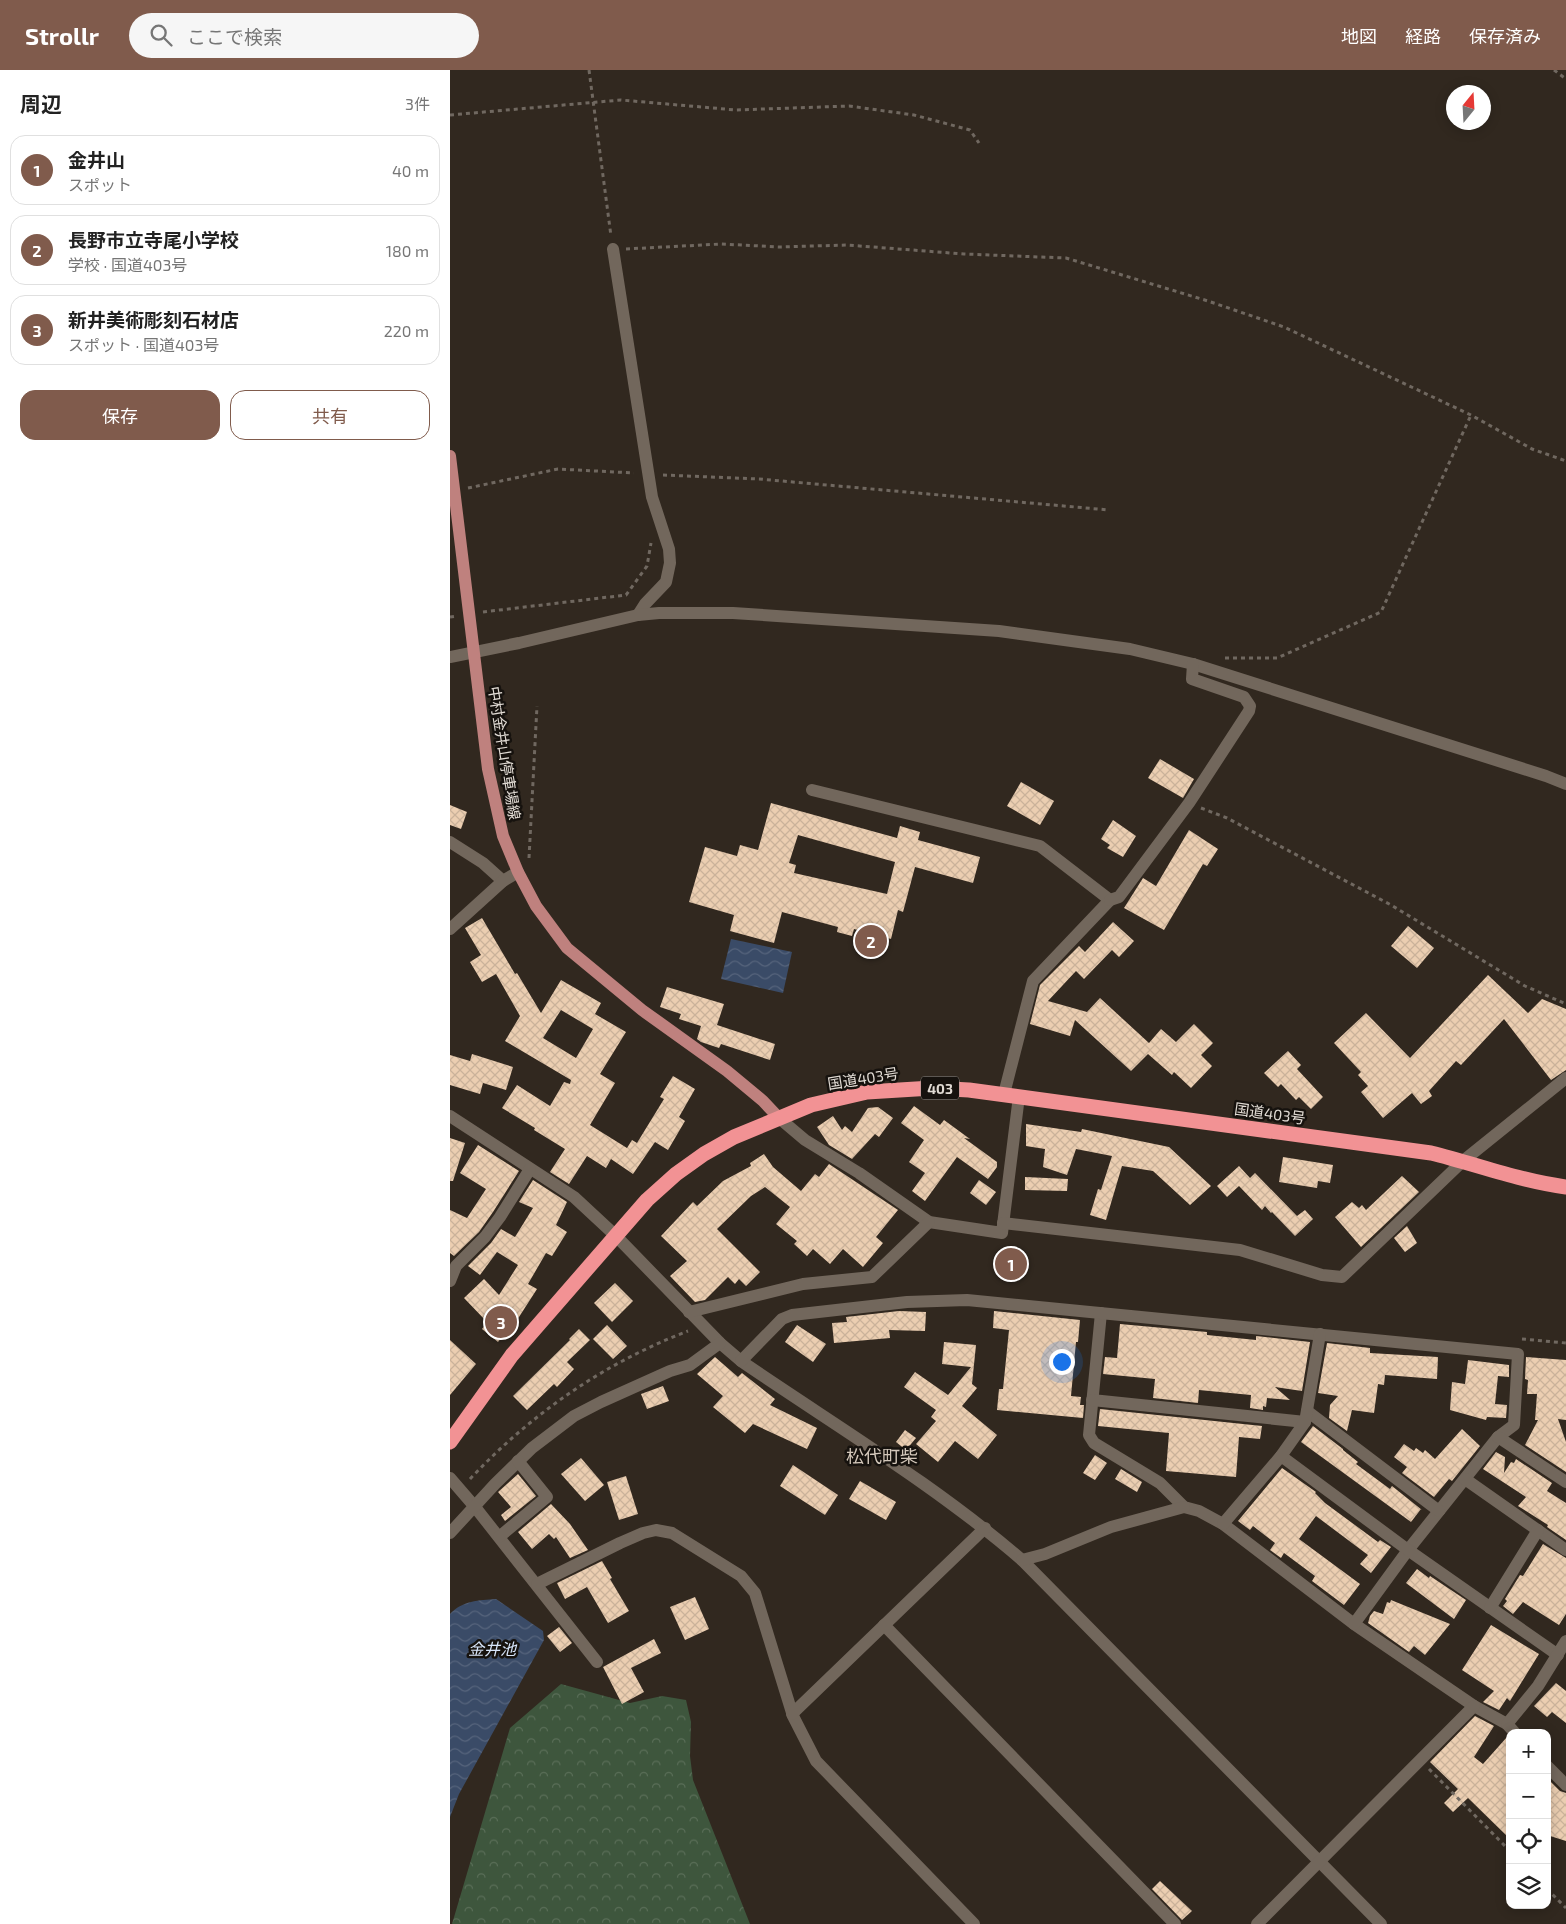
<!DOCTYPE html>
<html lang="ja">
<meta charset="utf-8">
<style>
body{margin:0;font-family:"Exo 2","Noto Sans JP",sans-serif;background:#f6f6f6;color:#222}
.controls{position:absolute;right:15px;bottom:15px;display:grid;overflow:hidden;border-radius:10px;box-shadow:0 2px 12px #0003}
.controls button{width:45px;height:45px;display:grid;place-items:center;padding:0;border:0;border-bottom:1px solid #e0e0e0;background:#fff;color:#222;font:25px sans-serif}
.compass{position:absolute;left:996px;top:15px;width:45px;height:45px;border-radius:50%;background:#fff;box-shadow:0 2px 12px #0003;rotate:18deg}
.you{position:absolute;left:611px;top:1291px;width:18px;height:18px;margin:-12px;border:4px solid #fff;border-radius:50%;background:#1a73e8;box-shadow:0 0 0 8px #1a73e833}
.badge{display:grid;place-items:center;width:32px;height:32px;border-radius:50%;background:#805b4c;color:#fff;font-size:16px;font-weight:700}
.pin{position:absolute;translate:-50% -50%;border:2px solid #fff;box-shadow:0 1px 5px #0006}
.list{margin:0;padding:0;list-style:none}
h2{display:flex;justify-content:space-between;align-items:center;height:65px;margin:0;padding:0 20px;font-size:21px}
h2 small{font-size:16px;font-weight:400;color:#767676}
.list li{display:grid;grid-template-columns:32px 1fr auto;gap:15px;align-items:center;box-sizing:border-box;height:70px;margin:0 10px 10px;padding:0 10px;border:1px solid #e0e0e0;border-radius:15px}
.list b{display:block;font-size:19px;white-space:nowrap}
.list p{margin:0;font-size:16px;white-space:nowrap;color:#767676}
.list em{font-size:16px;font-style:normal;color:#767676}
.actions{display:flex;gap:10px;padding:15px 20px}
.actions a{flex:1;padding:11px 0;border:1px solid #805b4c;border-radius:15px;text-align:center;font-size:18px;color:#805b4c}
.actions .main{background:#805b4c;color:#fff}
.icon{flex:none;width:28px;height:28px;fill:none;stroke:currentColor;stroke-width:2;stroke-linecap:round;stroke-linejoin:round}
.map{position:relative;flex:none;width:1116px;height:1854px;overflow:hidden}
header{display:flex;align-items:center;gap:30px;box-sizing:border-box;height:70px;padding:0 25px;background:#805b4c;color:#fff}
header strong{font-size:24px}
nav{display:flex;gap:28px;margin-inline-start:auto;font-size:18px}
.search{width:350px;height:45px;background:#f6f6f6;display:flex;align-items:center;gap:12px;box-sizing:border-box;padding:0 18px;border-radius:28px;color:#767676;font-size:19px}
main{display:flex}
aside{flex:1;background:#fff}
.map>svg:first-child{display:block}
.forest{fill:url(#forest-crowns)}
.water{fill:url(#water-waves)}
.building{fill:url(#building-cross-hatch);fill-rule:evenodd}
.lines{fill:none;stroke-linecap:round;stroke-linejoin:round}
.path{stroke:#706860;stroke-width:3;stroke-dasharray:4 4;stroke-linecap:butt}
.minor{stroke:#72675c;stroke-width:12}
.major{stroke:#bf817e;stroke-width:12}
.highway{stroke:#f29294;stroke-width:15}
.labels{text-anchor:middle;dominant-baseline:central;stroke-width:5;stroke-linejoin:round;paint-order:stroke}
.shield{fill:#16120e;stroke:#a49f99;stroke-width:1}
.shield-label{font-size:14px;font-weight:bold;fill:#e1dbd4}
.street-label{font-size:15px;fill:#e1dbd4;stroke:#16120e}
.water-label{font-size:16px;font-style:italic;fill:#d7e5fa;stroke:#16120e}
.quarter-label{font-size:18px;fill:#d3c7ba;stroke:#16120e}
</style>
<header>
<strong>Strollr</strong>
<div class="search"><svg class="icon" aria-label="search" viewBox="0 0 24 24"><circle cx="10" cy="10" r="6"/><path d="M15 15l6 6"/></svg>ここで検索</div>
<nav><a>地図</a><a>経路</a><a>保存済み</a></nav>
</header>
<main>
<aside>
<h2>周辺<small>3件</small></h2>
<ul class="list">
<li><span class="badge">1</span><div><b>金井山</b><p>スポット</p></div><em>40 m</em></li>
<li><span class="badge">2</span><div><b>長野市立寺尾小学校</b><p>学校 · 国道403号</p></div><em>180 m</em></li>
<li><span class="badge">3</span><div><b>新井美術彫刻石材店</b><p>スポット · 国道403号</p></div><em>220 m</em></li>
</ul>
<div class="actions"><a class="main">保存</a><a>共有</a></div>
</aside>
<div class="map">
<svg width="1116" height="1854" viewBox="0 0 1116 1854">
<defs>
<pattern id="forest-crowns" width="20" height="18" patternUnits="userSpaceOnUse" patternTransform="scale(1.25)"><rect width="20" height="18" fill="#3e563d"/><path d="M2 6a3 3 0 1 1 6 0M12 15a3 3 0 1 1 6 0" fill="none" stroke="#5a6e58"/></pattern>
<pattern id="water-waves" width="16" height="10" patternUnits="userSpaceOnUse" patternTransform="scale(1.25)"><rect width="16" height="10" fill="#3a4b67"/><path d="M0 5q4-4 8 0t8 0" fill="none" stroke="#56647c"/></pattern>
<pattern id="building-cross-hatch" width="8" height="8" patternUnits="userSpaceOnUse" patternTransform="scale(1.25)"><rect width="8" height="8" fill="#ebceb1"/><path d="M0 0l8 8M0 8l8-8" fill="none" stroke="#cab29a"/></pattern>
</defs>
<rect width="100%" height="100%" fill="#31281f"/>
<polygon class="forest" points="111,1614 180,1633 212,1626 236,1630 241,1652 240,1686 243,1710 300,1854 2,1854 60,1658"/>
<g class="water">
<polygon points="281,869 342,882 333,923 271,909"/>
<path d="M46,1529L93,1561L94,1570L9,1724L0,1747V1544C12,1531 29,1530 46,1529Z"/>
</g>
<g class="building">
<polygon points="710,689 744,709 733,728 698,708"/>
<polygon points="571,712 604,731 590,755 557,736"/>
<path d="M321,733L447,768L450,756L470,762L468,770L530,787L523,813L465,797L453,842L448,840L441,869L404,859L402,866L387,862L388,857L332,842L324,873L280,861L284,845L239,832L255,777L287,786L290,775L308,780ZM348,765L445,792L437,824L344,803L346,795L339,793Z"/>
<polygon points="0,735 17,742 11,759 0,755"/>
<polygon points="663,750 686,766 673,787 657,778 660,775 651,769"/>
<polygon points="739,760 768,779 757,796 753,794 714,860 674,838 693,808 706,816"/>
<path d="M32,848L65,904L67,903L91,943L111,910L151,933L145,944L176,962L150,1004L165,1013L140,1055L177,1078L182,1070L187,1073L214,1029L210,1027L223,1006L245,1019L229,1047L235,1051L218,1080L205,1072L183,1104L161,1089L156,1098L137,1086L119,1114L100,1102L115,1079L84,1060L85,1058L52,1038L67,1015L100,1036L114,1012L120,1014L121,1010L55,971L70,946L46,904L32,912L20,892L31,885L15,858ZM111,940L143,959L126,988L93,968Z"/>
<polygon points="663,852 684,871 669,887 662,880 634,909 626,901 598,931 637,942 650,928 699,973 711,959 726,972 744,954 763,973 751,985 762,996 741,1018 724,1002 722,1005 698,984 681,1001 625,950 620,966 580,954 590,915 629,876 635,882"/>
<polygon points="958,856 984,878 967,898 941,876"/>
<polygon points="1038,905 1078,943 1092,929 1116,939 1116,1000 1101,1010 1054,949 1011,995 1006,991 979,1021 982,1026 971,1034 962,1023 933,1048 911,1022 918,1016 908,1005 911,1002 884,973 916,943 960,988"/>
<polygon points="217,917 274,934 267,955 325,974 320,990 271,974 269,978 251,972 247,969 251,956 229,949 231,944 210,937"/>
<polygon points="838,981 851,995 847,999 873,1027 861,1039 849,1027 846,1030 831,1014 828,1017 814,1003"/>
<polygon points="22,984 63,997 56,1020 33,1013 30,1024 0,1015 0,985 20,991"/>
<polygon points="464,1036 490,1055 494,1050 520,1069 514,1068 547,1092 547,1097 538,1109 507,1087 475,1131 462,1121 475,1103 459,1092 474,1070 451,1053"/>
<polygon points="428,1037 443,1048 429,1067 425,1064 402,1089 379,1075 367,1057 383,1046 392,1060 395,1056 402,1062 418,1038"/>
<polygon points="576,1054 631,1062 632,1059 719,1077 761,1116 740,1135 703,1101 672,1096 656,1150 640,1145 648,1119 651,1120 662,1086 626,1079 617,1105 593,1097 595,1079 576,1076"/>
<polygon points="0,1068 15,1073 3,1111 0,1111"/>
<polygon points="28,1075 69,1101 43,1142 29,1162 4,1186 0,1183 0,1140 17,1148 36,1119 10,1103"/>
<polygon points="314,1084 323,1097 351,1121 365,1104 369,1107 379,1094 448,1140 426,1167 433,1173 413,1197 393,1179 380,1194 363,1179 357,1186 344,1174 347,1171 326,1154 340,1137 315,1117 301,1126 267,1159 310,1202 296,1216 289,1209 285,1214 278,1207 255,1230 245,1232 220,1206 237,1191 211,1166 243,1132 247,1136 273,1111 301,1096 300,1093"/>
<polygon points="833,1087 883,1095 880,1113 868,1111 867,1118 829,1112"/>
<polygon points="789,1096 800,1108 805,1103 847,1146 855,1140 863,1149 845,1166 822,1142 821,1143 815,1136 812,1140 789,1116 777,1127 767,1116"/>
<polygon points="952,1106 969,1122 911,1177 885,1147 902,1132 909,1138 912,1135 916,1140"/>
<polygon points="575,1107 618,1109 617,1121 575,1120"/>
<polygon points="83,1110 117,1132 106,1155 117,1162 102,1186 96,1183 78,1214 87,1219 69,1247 48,1272 32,1259 37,1252 14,1228 34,1209 49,1225 68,1195 47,1182 30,1205 18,1196 41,1173 51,1159 65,1167 83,1138 69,1132"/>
<polygon points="529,1110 546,1122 536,1135 520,1123"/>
<polygon points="957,1156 967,1173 955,1182 944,1168"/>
<polygon points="165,1213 183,1231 162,1252 144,1233"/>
<polygon points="449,1241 476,1242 475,1261 439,1260 440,1268 384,1273 382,1253 397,1252 396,1247"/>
<polygon points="544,1241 630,1250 628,1272 626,1272 621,1326 631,1327 630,1335 634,1335 633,1348 547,1340 549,1319 553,1319 559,1260 543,1258"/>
<polygon points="670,1254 757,1262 757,1265 806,1270 806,1266 860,1272 852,1321 825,1317 840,1330 817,1328 816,1337 813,1336 813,1340 800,1338 801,1325 749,1320 748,1333 703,1328 705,1309 653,1304 655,1287 667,1288"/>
<polygon points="157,1255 177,1276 163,1289 143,1269"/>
<polygon points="347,1255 376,1274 363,1292 335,1272"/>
<polygon points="129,1259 140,1270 117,1292 124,1299 107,1317 104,1314 77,1340 63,1326 120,1270 119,1269"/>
<polygon points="0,1270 26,1294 0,1325"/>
<polygon points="494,1272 526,1275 522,1314 527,1318 512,1336 547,1365 528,1389 505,1371 488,1392 466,1374 486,1351 481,1347 486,1340 454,1317 465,1302 498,1325 521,1297 492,1294"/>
<polygon points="877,1273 920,1278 920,1283 988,1287 987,1309 935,1305 934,1315 928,1314 924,1343 902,1340 897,1361 879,1348 880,1335 888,1326 868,1323"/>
<polygon points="265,1287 288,1307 292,1303 325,1329 320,1335 367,1358 357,1379 303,1354 295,1363 263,1337 273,1326 247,1304"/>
<polygon points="1076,1287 1116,1290 1116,1350 1108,1349 1116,1372 1116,1402 1075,1375 1088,1350 1085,1350 1087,1324 1077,1324 1078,1310 1075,1309"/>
<polygon points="1018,1290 1059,1295 1059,1307 1048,1306 1045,1334 1057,1335 1056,1348 1037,1347 1036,1350 1000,1340 1002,1312 1015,1314"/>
<polygon points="213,1316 219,1331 197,1339 191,1324"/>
<polygon points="650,1339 812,1356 810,1369 789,1367 786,1407 716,1401 719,1363 648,1356"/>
<polygon points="863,1356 893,1379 893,1380 908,1392 906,1394 940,1419 942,1416 972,1440 971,1439 961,1452 851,1372"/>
<polygon points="1012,1359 1030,1376 1002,1411 999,1409 984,1427 952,1403 957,1397 944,1387 954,1374 964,1381 966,1378 973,1383 975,1380 985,1389"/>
<polygon points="455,1360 466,1368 456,1380 446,1372"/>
<polygon points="1046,1382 1055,1387 1054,1403 1061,1392 1064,1393 1066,1389 1102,1413 1097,1421 1116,1433 1116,1470 1097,1457 1098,1455 1068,1436 1076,1427 1033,1399"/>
<polygon points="645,1385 657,1393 645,1410 633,1403"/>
<polygon points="131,1388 154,1415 135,1431 111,1404"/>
<polygon points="343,1395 388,1425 375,1445 330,1416"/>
<polygon points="832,1398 866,1422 865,1423 875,1433 928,1472 930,1470 941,1477 921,1503 910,1494 918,1485 866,1446 849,1469 910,1514 894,1535 862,1511 865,1506 834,1483 831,1488 820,1480 825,1473 803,1456 800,1460 788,1451"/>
<polygon points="671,1399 692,1412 687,1422 665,1409"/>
<polygon points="68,1404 86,1426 55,1451 51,1445 61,1437 48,1422"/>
<polygon points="176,1406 188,1444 169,1450 157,1412"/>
<polygon points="410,1411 446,1432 436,1450 399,1429"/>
<polygon points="101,1434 120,1454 138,1480 120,1488 106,1467 104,1469 99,1464 82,1479 68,1462"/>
<polygon points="1093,1474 1116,1488 1116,1544 1109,1555 1073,1532 1063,1544 1053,1536 1057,1531 1055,1529 1070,1505 1073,1506"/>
<polygon points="152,1491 162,1508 160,1509 179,1541 158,1553 137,1517 115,1529 107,1513"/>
<polygon points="967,1499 979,1508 980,1506 1016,1530 1004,1549 956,1513"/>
<polygon points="245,1527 259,1559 235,1570 220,1537"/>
<polygon points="941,1530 1000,1554 975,1585 964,1576 959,1582 918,1553 920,1546 924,1541 933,1544 937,1532 940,1533"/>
<polygon points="1041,1555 1089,1584 1060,1631 1057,1628 1049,1640 1033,1632 1044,1621 1012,1600"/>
<polygon points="109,1557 122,1573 110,1582 97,1566"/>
<polygon points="204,1569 211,1583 181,1598 194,1622 172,1634 153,1597"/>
<polygon points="1106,1613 1116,1621 1116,1653 1102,1642 1097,1647 1084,1636"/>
<polygon points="1025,1646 1044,1656 1024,1687 1033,1694 1057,1667 1060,1669 1060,1769 1018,1728 1003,1742 994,1733 1008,1719 980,1692"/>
<polygon points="1097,1708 1110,1721 1116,1723 1116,1771 1097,1765"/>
<polygon points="710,1811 742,1841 732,1850 702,1819"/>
</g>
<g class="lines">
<g class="path">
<polyline points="139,0 161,166"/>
<polyline points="1104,0 1116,9"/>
<polyline points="0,45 171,30 286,40 399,36 464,45 520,60 529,73"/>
<polyline points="176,179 271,174 330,177 397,175 514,184 616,188 758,231 834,257 1021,345 1082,379 1116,391"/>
<polyline points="213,405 309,409 659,440"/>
<polyline points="18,418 108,399 184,403"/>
<polyline points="33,542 176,525 197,496 201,473"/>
<polyline points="0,547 7,546"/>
<polyline points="775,588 827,588 931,542 1021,345"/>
<polyline points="751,738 777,748 941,835 1075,916 1116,934"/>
<polyline points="79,788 87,636"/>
<polyline points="1072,1269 1116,1273"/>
<path d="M20,1409C81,1344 154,1293 238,1261"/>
<polyline points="979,1699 1060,1781"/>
<polyline points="1097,1819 1116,1838"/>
</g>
<g class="minor">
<polyline points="163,179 202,427 219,479 220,493 216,512 195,534 188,545"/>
<polyline points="0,587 69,573 188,545 209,543 283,543 549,561 680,579 743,594 1096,706 1116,714"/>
<polyline points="362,720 590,776 660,830 583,911 554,1024"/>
<polyline points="0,772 33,793 53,811"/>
<polyline points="660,830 669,827 739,733 799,641 800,636 794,627 742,609 743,594"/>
<polyline points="0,859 53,811 68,802"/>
<path d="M0,1046L124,1127L166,1166L270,1273L291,1291C386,1356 485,1415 572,1490L931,1854"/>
<polyline points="329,1048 355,1070 409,1103 479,1152 552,1163 569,1026"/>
<polyline points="553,1153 790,1180 872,1205 892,1207 1013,1091 1116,1008"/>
<polyline points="0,1211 6,1196 35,1167 50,1147 80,1099"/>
<polyline points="239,1242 353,1214 422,1207 479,1152"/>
<polyline points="651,1243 639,1365 644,1373 710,1413 734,1437 749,1441 773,1454 904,1554 1024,1636 1057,1654 1065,1663"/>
<polyline points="291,1291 332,1249 342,1245 457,1232 517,1230 1068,1284 1064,1355 1048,1367 958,1480 904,1554"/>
<polyline points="642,1330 855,1352"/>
<polyline points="857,1341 989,1441"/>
<polyline points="1048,1367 1116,1412"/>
<polyline points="831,1386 958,1480 1108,1585"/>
<polyline points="0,1408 25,1437 147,1592"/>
<polyline points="1015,1409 1116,1480"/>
<polyline points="773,1454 831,1386 855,1352 870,1264"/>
<polyline points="0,1463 45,1414 82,1378 124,1346 151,1332 220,1301 240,1295 270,1273"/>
<polyline points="49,1467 97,1427 68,1391"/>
<polyline points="572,1490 595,1484 661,1457 734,1437"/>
<polyline points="87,1514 170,1473 193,1463 206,1460 222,1463 291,1506 305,1523 343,1646 366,1691 524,1854"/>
<polyline points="1040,1538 1088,1460"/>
<polyline points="434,1555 725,1854"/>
<polyline points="342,1644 535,1458"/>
<polyline points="1057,1654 1088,1616 1116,1571"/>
<polyline points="1097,1696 1116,1715"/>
<polyline points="807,1854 1024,1636"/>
</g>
<polyline class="major" points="0,386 38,699 53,766 68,802 86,836 117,878 192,940 277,1001 313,1031 329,1048"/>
<path class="highway" d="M0,1372L62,1285L197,1130L226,1104L254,1084L284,1067L361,1035L417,1022L482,1018L519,1020L981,1083C1026,1094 1070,1111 1116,1117"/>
</g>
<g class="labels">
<rect class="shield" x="471" y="1006.5" width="38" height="23" rx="4"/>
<g class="shield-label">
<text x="490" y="1018">403</text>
</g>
<g class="street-label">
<text transform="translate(55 683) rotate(81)">中村金井山停車場線</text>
<text transform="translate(413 1008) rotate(-9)">国道403号</text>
<text transform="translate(820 1043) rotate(8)">国道403号</text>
</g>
<g class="water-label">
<text x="42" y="1578">金井池</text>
</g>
<g class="quarter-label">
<text x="432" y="1386">松代町柴</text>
</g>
</g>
</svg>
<div class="controls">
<button>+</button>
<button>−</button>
<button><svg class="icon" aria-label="locate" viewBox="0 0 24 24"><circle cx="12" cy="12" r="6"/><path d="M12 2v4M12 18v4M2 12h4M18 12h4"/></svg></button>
<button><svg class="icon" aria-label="layers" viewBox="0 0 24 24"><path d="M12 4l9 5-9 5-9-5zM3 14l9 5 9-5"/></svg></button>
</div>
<svg class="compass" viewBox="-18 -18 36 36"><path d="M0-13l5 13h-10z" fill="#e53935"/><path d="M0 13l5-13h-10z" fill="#767676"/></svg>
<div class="you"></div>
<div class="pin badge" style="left:561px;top:1194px">1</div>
<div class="pin badge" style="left:421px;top:871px">2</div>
<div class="pin badge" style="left:51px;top:1252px">3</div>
</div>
</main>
